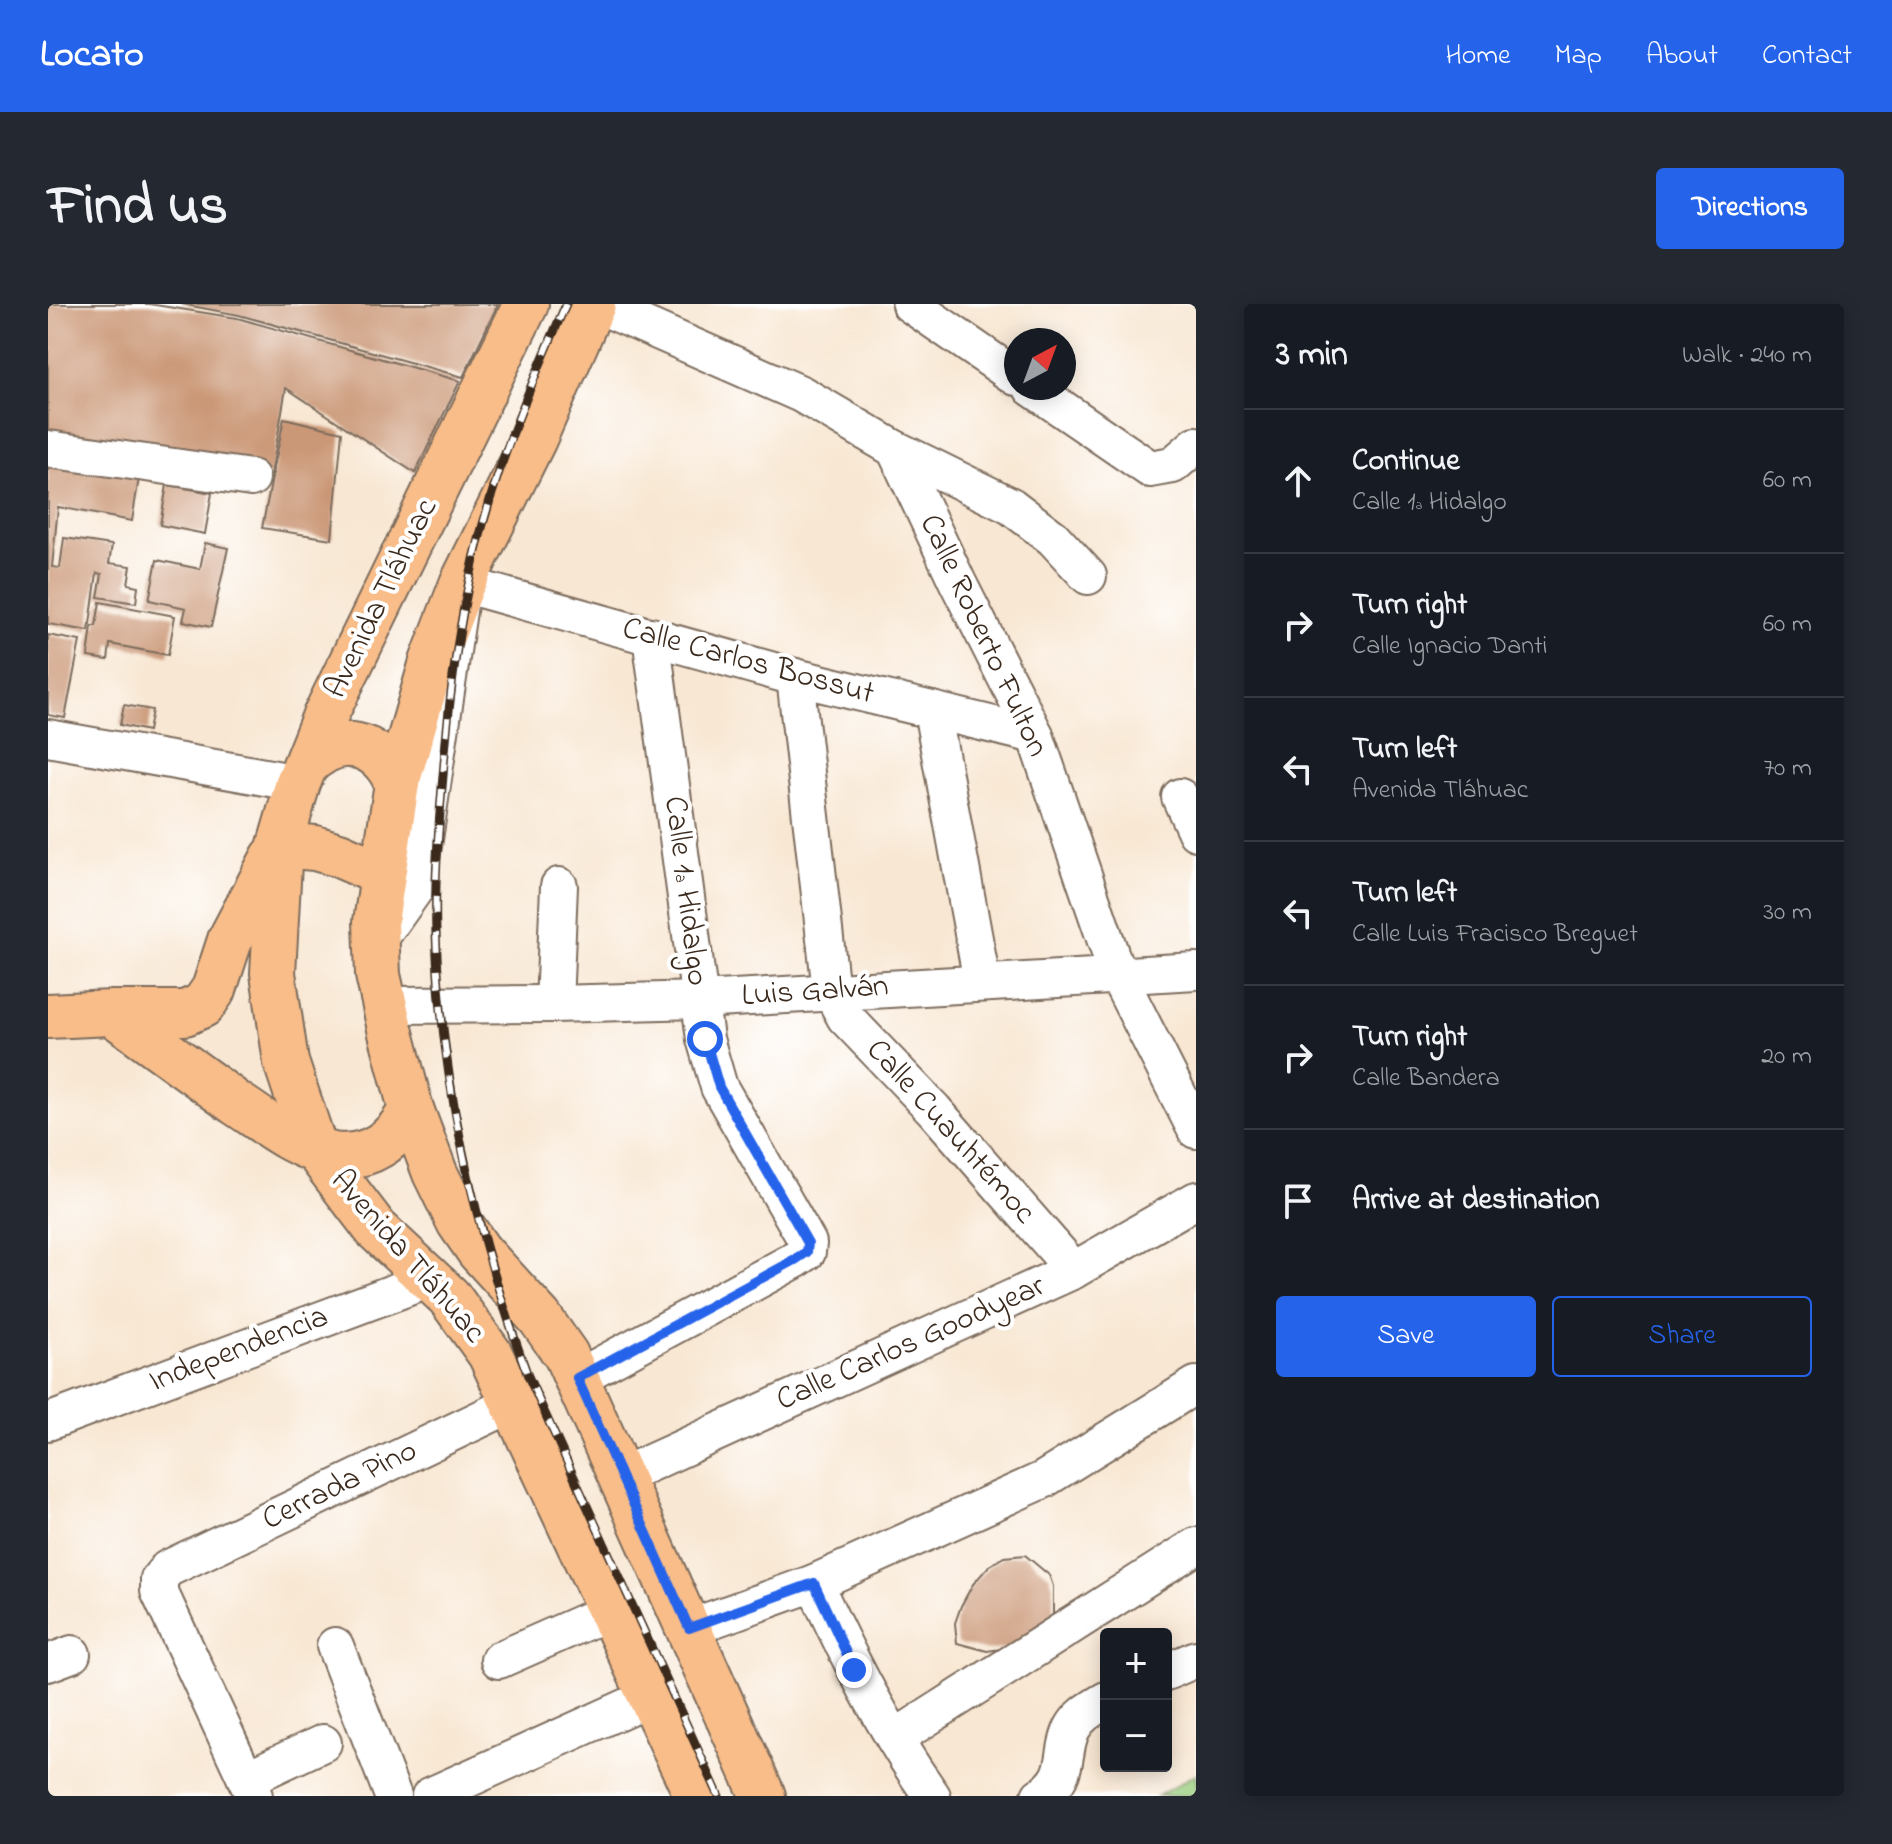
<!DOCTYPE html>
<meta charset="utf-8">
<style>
body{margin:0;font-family:"Indie Flower",sans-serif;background:#242831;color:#f1f3f6}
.controls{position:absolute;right:24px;bottom:24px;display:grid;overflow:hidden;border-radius:8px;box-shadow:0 4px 20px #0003}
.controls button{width:72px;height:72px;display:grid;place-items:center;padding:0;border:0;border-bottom:2px solid #363941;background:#171b24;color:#f1f3f6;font:40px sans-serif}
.compass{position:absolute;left:956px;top:24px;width:72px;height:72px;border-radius:50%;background:#171b24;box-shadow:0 4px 20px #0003;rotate:41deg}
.stop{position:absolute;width:24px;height:24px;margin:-18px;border:6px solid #2563eb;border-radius:50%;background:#fff}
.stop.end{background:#2563eb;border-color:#fff;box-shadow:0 2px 8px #0008}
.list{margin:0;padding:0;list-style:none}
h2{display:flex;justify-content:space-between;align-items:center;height:104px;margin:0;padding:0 32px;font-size:34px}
h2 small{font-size:26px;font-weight:400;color:#9ea1a6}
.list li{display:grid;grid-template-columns:52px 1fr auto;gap:24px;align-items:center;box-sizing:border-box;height:144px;padding:0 32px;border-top:2px solid #363941}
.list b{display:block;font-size:30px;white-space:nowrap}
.list p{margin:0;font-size:26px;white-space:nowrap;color:#9ea1a6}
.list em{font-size:26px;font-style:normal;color:#9ea1a6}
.actions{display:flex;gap:16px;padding:24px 32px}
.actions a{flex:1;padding:18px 0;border:2px solid #2563eb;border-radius:8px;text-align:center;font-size:28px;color:#2563eb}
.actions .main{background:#2563eb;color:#fff}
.icon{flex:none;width:44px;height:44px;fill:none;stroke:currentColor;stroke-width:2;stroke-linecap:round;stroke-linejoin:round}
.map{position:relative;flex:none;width:1148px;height:1492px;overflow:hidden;border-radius:8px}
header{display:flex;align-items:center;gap:48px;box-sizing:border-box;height:112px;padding:0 40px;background:#2563eb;color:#fff}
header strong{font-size:38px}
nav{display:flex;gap:44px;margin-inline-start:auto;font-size:28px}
.intro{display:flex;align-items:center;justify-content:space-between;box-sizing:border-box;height:192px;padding:0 48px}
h1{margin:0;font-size:56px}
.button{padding:20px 36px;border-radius:8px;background:#2563eb;color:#fff;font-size:28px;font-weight:700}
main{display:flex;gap:48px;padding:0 48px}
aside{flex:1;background:#171b24;border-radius:8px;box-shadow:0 4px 20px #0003}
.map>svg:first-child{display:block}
.green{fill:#9bcf7f;stroke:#6b7c4e;stroke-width:2}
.building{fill:#cb9877}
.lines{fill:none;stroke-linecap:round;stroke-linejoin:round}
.minor-casing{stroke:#7d6c5d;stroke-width:40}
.major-casing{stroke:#7d6c5d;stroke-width:48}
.minor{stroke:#fff;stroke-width:36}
.major{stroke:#f8bd89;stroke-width:44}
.rail-casing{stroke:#3b2a1e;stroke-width:9}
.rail{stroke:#fff;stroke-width:6;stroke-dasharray:18;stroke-linecap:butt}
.route{stroke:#2563eb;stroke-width:10}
.labels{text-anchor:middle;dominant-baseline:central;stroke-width:8;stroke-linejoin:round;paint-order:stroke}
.street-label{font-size:32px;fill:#3b2a1e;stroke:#fff}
</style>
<header>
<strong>Locato</strong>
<nav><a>Home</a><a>Map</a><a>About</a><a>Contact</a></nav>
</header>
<div class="intro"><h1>Find us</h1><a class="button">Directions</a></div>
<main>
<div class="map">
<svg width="1148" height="1492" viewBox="0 0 1148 1492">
<rect width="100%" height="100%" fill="#fff"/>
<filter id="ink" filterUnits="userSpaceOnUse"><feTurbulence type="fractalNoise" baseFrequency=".0125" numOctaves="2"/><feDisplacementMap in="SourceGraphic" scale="16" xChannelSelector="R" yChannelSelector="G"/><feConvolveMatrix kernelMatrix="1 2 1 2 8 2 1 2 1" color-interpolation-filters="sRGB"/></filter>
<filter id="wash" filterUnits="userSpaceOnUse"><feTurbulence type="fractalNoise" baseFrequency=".006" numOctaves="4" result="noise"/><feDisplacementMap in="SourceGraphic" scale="32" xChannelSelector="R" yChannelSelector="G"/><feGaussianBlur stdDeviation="1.8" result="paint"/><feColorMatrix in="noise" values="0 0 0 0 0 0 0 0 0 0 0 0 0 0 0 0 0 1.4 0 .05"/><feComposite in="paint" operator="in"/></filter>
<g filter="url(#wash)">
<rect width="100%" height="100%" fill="#f8e7d3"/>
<polygon class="green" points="1148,1470 1148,1492 1110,1492"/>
<g id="blocks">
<g class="building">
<polygon points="0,0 101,0 189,14 412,77 367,169 238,84 223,171 0,144"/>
<polygon points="133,0 450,0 415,73 191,11"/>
<polygon points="236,114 294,128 284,235 214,224"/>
<polygon points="0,151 93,161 84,217 10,203 4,263 12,264 16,234 64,241 61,259 83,262 80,280 90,282 88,299 50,293 54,270 49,269 41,327 0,320"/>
<polygon points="119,181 164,189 157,230 112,221"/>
<polygon points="157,239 180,244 163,323 135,317 138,304 101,296 109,256 152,265"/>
<polygon points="52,298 127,312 120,351 62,340 60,356 40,353 44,322 48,322"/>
<polygon points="0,331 32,337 17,414 0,411"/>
<polygon points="76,401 104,406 100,427 72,421"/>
<polygon points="977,1251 1001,1271 1005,1282 1005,1310 997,1322 967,1343 939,1347 909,1339 907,1319 913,1302 925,1280 941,1262 956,1253"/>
</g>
</g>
</g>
<g filter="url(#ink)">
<use href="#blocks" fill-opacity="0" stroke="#7d6c5d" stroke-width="2"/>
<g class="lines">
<defs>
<g id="minor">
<polyline points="548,0 753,90 847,145 963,202 1005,234 1040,272"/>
<polyline points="862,0 968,73"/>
<polyline points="984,84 1102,165 1125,161 1148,141"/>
<polyline points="0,145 203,174"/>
<polyline points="847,145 910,279 987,431 1070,672 1148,826"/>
<polyline points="747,373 783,687 797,713 886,806 1026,966"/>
<polyline points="884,406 934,678"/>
<polyline points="0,434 250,479"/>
<polyline points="1132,493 1148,528"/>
<polyline points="327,641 369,582 414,280 747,373 987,431"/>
<polyline points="506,700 511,582"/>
<polyline points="337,701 506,700 651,696 1148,667"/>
<polyline points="529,1074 747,956 759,948 760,939 671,783 657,735 603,332"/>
<polyline points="0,1118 382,975"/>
<polyline points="571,1173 1026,966 1148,896"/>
<path d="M766,1279C800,1353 837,1426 884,1492"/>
<polyline points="641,1324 766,1279 995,1176 1148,1081"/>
<polyline points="287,1342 345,1492"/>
<polyline points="451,1356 564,1306"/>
<polyline points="0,1359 24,1350"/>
<polyline points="1118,1368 1148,1355"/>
<polyline points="847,1434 1148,1242"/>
<polyline points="198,1475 275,1439"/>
<polyline points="206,1492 111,1287 111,1275 119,1265 466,1099"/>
<polyline points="382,1492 604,1392"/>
<path d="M992,1492C1024,1473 1012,1449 1024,1425C1031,1411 1045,1404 1058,1396"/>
</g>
<g id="major">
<polyline points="478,0 276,414 250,479 232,541 225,669 238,758 267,845 328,925 401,993 442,1050 649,1492"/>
<polyline points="545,0 486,135 414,280 384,358 349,479 328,618 330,671 343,729 363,805 387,869 411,918 431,947 492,1014 518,1051 715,1492"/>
<path d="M257,462C290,428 330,436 349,479"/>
<polyline points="232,541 267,544 291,551 334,570"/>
<path d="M64,709C105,739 146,769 188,799C217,818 250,845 285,851C320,856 349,836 363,805"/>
<polyline points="0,712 64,709 137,709 155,701 166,685 182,636 225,554"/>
</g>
</defs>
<use href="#minor" class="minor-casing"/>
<use href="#major" class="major-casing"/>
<use href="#minor" class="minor"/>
<use href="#major" class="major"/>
<defs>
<path id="rail" d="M518,0C493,58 468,115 449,174C419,264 405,354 397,448C392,508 386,568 388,629C393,782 427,928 480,1072L671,1492"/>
</defs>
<use href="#rail" class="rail-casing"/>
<use href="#rail" class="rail"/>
</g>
</g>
<g class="lines" filter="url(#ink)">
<polyline class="route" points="657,735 671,783 760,939 759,948 747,956 529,1074 641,1324 766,1279 806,1366"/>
</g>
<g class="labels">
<g class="street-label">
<text transform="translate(334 295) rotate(-64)">Avenida Tláhuac</text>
<text transform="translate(935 332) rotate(65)">Calle Roberto Fulton</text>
<text transform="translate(700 358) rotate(15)">Calle Carlos Bossut</text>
<text transform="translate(637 587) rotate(83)">Calle 1ª Hidalgo</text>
<text transform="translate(767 688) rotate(-4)">Luis Galván</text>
<text transform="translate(902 828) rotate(48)">Calle Cuauhtémoc</text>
<text transform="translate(359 953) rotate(49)">Avenida Tláhuac</text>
<text transform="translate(863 1040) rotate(-24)">Calle Carlos Goodyear</text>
<text transform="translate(191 1046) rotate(-21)">Independencia</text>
<text transform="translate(292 1182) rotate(-26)">Cerrada Pino</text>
</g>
</g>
</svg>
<div class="controls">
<button>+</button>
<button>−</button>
</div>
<svg class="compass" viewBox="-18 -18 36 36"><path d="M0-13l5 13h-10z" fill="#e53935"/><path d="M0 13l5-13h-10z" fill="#9ea1a6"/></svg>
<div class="stop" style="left:657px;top:735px"></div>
<div class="stop end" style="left:806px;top:1366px"></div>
</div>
<aside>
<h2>3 min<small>Walk · 240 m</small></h2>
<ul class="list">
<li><svg class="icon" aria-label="ahead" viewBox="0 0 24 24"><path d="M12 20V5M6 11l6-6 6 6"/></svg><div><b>Continue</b><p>Calle 1ª Hidalgo</p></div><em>60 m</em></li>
<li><svg class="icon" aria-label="right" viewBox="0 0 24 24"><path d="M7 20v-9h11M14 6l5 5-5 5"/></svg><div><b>Turn right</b><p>Calle Ignacio Danti</p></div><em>60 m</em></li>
<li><svg class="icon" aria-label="left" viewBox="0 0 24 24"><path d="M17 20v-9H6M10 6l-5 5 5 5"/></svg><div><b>Turn left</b><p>Avenida Tláhuac</p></div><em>70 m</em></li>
<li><svg class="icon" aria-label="left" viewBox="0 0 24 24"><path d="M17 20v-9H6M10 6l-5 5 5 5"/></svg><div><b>Turn left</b><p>Calle Luis Fracisco Breguet</p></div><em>30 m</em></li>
<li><svg class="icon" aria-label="right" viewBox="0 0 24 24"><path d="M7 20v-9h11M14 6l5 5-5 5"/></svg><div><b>Turn right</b><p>Calle Bandera</p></div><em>20 m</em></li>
<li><svg class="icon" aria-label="arrive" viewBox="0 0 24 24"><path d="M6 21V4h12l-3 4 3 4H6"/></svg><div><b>Arrive at destination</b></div></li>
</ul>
<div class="actions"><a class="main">Save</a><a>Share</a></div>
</aside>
</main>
